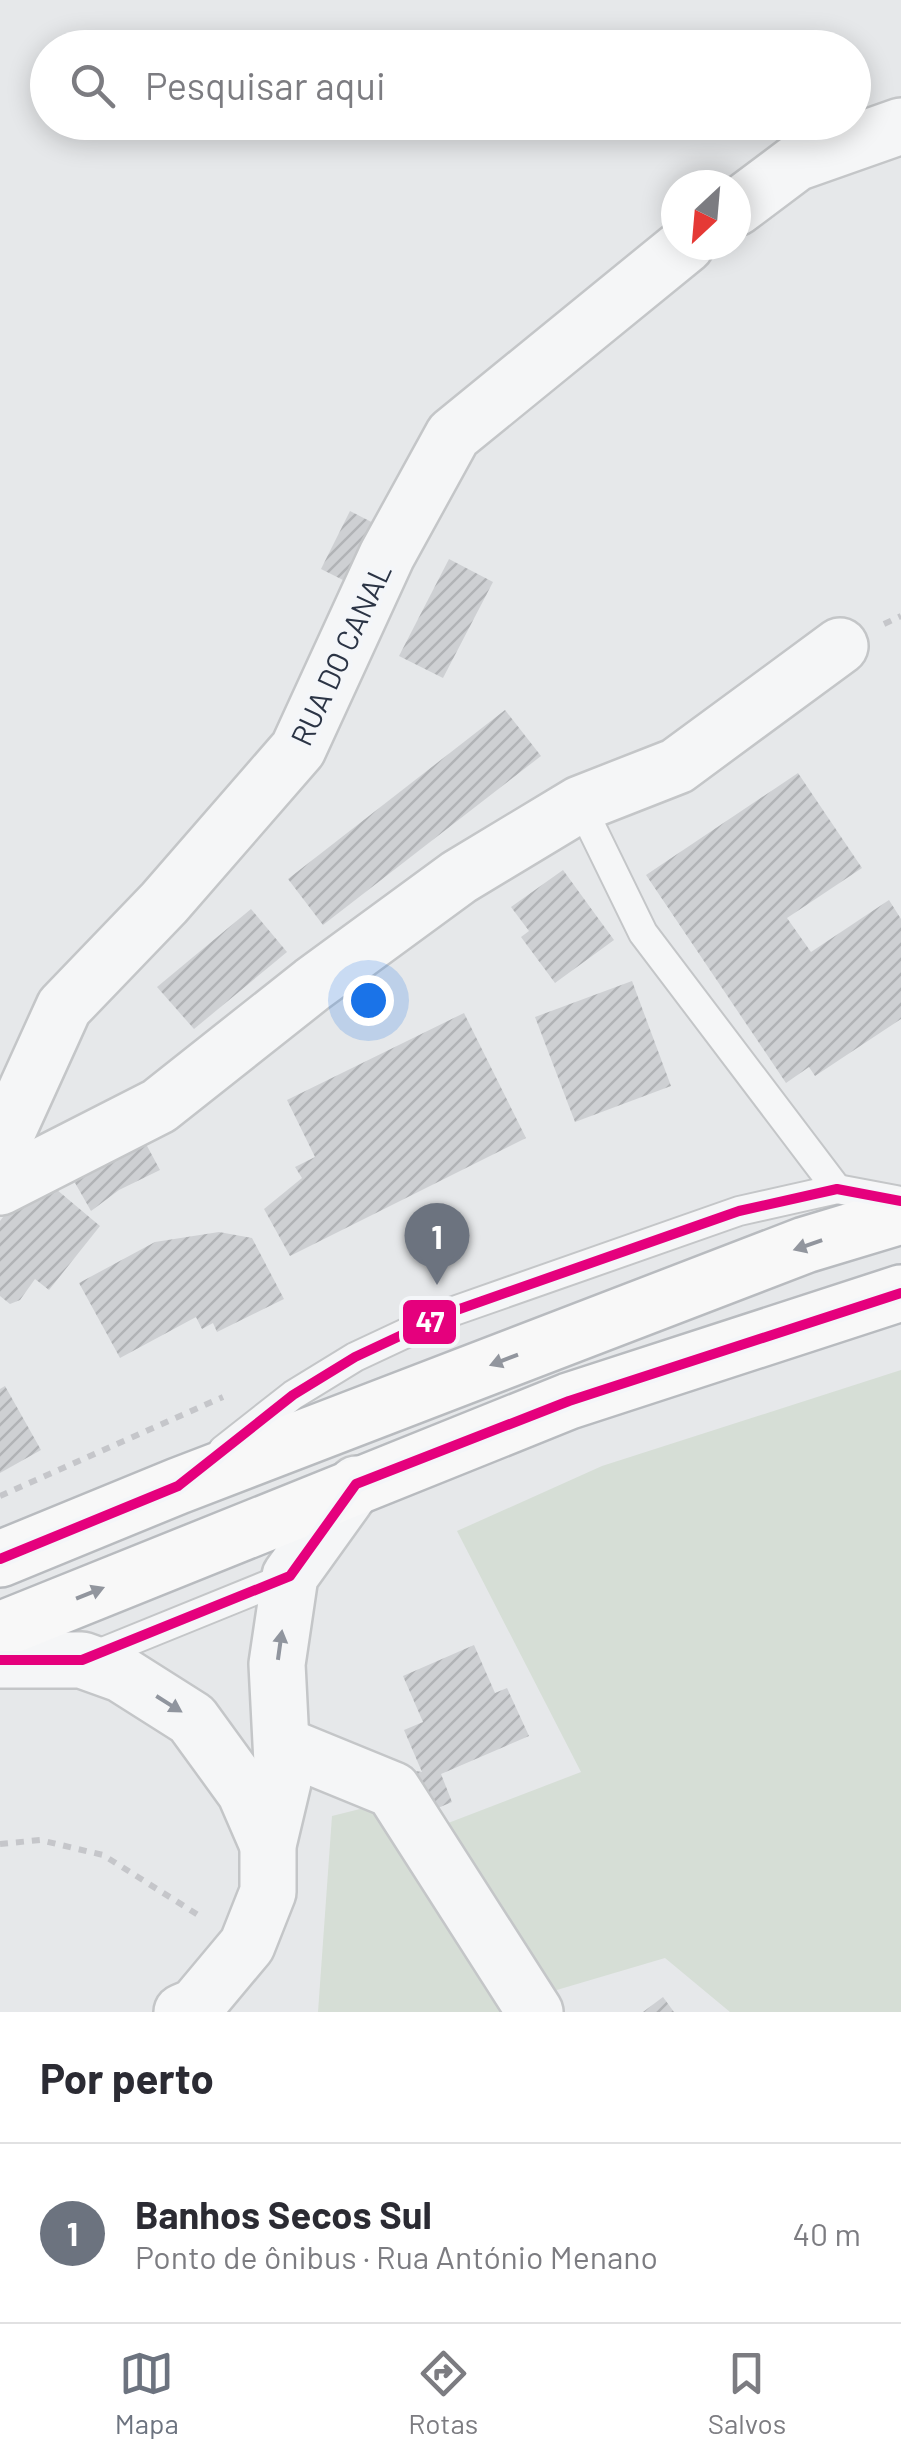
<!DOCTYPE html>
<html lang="pt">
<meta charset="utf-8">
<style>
body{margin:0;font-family:Barlow,sans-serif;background:#f7f7f7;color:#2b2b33}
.compass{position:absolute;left:661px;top:170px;width:90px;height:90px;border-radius:50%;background:#fff;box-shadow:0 5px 25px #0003;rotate:206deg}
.you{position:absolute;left:368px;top:1000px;width:35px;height:35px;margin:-25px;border:8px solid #fff;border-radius:50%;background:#1a73e8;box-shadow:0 0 0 15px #1a73e833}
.badge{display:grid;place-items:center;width:65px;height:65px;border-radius:50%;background:#6c737f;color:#fff;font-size:32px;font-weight:700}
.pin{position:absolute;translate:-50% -82px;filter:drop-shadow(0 2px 5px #0008)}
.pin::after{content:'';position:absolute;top:52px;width:35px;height:30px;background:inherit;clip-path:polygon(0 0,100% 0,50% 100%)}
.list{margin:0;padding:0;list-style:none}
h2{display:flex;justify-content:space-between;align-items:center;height:130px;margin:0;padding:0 40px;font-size:42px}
h2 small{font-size:32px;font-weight:400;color:#7c7c81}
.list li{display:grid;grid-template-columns:65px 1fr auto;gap:30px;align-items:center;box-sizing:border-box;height:180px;padding:0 40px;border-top:2px solid #e1e1e2}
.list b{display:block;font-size:38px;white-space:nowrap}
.list p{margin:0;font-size:32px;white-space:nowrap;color:#7c7c81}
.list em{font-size:32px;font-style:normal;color:#7c7c81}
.icon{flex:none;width:55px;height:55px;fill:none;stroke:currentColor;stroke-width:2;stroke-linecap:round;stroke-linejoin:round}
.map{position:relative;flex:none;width:901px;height:2012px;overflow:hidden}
.search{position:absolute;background:#fff;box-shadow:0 5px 25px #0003;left:30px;right:30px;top:30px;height:110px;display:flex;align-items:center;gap:25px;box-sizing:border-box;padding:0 35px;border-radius:55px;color:#7c7c81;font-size:38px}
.sheet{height:310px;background:#fff}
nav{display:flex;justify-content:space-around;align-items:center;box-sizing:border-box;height:140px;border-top:2px solid #e1e1e2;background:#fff;font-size:28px;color:#7c7c81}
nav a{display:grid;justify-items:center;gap:5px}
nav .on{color:#6c737f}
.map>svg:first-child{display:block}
.green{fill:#d6ded6}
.building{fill:url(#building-hatch)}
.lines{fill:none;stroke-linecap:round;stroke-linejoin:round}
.service-casing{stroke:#c4c6c8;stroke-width:32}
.minor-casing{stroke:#c4c6c8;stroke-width:60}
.tertiary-casing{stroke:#c4c6c8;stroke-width:60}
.trunk-casing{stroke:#b8bbbf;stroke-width:60}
.path{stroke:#c5c6ca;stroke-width:6;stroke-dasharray:8 8;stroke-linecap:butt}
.service{stroke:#f5f6f7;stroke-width:28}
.minor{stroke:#f5f6f7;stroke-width:55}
.tertiary{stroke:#f5f6f7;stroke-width:55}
.trunk{stroke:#f8f8f8;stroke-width:55}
.bus-1-casing{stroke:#f4f6f9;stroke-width:18}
.bus-1{stroke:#e5007d;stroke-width:10}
.oneway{fill:#92969e}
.oneway2{fill:#90959e}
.labels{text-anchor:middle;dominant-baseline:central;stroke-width:9;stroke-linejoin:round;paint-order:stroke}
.street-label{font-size:30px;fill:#2b3445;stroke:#f4f6f9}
.line-badge{stroke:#f4f6f9;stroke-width:4}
.badge-label{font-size:28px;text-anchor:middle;font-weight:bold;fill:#fff}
</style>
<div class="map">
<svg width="901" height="2012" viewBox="0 0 901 2012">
<defs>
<pattern id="building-hatch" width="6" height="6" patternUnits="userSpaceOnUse" patternTransform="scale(2.5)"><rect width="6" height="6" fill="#ced0d3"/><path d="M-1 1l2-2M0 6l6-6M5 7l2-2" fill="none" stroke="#b1b3b6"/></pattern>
</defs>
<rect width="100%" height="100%" fill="#e6e8ea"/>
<g class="green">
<polygon points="901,1370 901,2012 730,2012 665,1958 550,1992 443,1825 581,1772 457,1531 602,1466"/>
<polygon points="380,1804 510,2012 318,2012 332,1816"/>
</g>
<g class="building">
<polygon points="350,511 389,531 359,588 321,569"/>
<polygon points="449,559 493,582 443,678 399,656"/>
<polygon points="505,710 541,756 323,925 288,879"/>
<polygon points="798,773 862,868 787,918 811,952 889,900 901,919 901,1019 815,1076 809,1067 786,1083 646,875"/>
<polygon points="563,870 614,940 555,983 521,937 529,931 511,907"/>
<polygon points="251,909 287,952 194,1029 157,987"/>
<polygon points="632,981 671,1086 575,1122 535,1017"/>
<polygon points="464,1013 526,1138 290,1256 264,1209 302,1178 295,1167 315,1157 287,1100"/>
<polygon points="139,1131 160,1170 119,1190 91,1211 66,1167"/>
<polygon points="44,1179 100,1226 49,1290 35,1279 20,1300 10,1304 0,1296 0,1221 16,1200"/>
<polygon points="219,1232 252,1238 284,1299 217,1332 213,1323 202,1329 196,1317 120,1358 79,1283 155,1242"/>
<polygon points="5,1386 41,1450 0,1473 0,1389"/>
<polygon points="474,1645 495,1693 507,1688 529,1736 441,1774 452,1802 426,1813 404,1769 422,1772 404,1730 423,1722 403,1676"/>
<polygon points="663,1997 674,2012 643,2012"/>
</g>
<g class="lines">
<defs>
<g id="service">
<polyline points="580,804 643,933 837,1189"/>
<polyline points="223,1450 293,1395 355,1357 451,1312 739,1211 837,1189 901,1201"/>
<polyline points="88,1658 290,1576"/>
</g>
<g id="minor">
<polyline points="736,208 796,163 901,126"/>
<polyline points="0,1148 64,1007 164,903 298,749 387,555 453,435 686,245"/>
<polyline points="0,1187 159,1106 313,984 459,877 580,804 677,766 840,646"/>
<polyline points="283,1745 393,1790 535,2012"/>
</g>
<g id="tertiary">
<polyline points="0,1660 82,1660 121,1674 192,1719 245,1792 268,1845"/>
<polyline points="182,2012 196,2006 247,1945 268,1892 268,1845 283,1782 277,1664 290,1576 356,1484"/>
</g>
<g id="trunk">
<polyline points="0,1559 178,1486 805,1245 901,1216"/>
<polyline points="0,1630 569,1401 901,1293"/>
</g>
</defs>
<use href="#service" class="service-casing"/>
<use href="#minor" class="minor-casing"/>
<use href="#tertiary" class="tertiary-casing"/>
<use href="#trunk" class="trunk-casing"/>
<g class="path">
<polyline points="884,624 901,616"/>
<polyline points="0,1496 223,1397"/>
<polyline points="0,1844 40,1840 103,1855 203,1918"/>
</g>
<use href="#service" class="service"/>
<use href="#minor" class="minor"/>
<use href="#tertiary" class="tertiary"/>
<use href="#trunk" class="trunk"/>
<defs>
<g id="bus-1">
<polyline points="0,1559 178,1486 293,1395 355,1357 451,1312 739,1211 837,1189 901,1201"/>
<polyline points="0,1660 82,1660 290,1576 356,1484 569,1401 901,1293"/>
</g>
</defs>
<use href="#bus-1" class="bus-1-casing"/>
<use href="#bus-1" class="bus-1"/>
</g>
<defs><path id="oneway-solid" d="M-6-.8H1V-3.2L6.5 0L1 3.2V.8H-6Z" transform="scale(2.5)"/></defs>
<g class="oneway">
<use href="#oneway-solid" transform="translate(808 1245) rotate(161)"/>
<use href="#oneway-solid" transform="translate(504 1360) rotate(159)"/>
<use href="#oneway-solid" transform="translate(90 1593) rotate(-22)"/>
</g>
<g class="oneway2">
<use href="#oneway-solid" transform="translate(280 1645) rotate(-82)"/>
<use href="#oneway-solid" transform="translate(169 1704) rotate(32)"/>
</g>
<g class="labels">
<g class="street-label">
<text transform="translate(340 654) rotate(-65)">RUA DO CANAL</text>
</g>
</g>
<rect class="line-badge" x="401" y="1298" width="57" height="48" rx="10" fill="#e5007d"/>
<g class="badge-label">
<text x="430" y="1332">47</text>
</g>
</svg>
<svg class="compass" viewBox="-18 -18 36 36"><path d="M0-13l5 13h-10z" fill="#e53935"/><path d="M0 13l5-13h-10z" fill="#7c7c81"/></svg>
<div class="you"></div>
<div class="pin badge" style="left:437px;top:1285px">1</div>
<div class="search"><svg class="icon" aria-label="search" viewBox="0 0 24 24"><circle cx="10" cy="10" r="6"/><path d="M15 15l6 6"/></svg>Pesquisar aqui</div>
</div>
<section class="sheet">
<h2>Por perto<small></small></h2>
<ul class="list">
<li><span class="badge">1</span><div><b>Banhos Secos Sul</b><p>Ponto de ônibus · Rua António Menano</p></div><em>40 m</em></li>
</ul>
</section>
<nav>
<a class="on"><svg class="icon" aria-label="map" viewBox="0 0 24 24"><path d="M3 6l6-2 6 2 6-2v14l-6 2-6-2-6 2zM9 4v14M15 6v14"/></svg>Mapa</a>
<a><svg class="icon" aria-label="directions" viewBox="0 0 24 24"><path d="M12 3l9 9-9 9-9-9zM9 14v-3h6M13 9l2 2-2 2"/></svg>Rotas</a>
<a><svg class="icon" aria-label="saved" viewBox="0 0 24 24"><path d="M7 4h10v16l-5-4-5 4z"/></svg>Salvos</a>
</nav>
